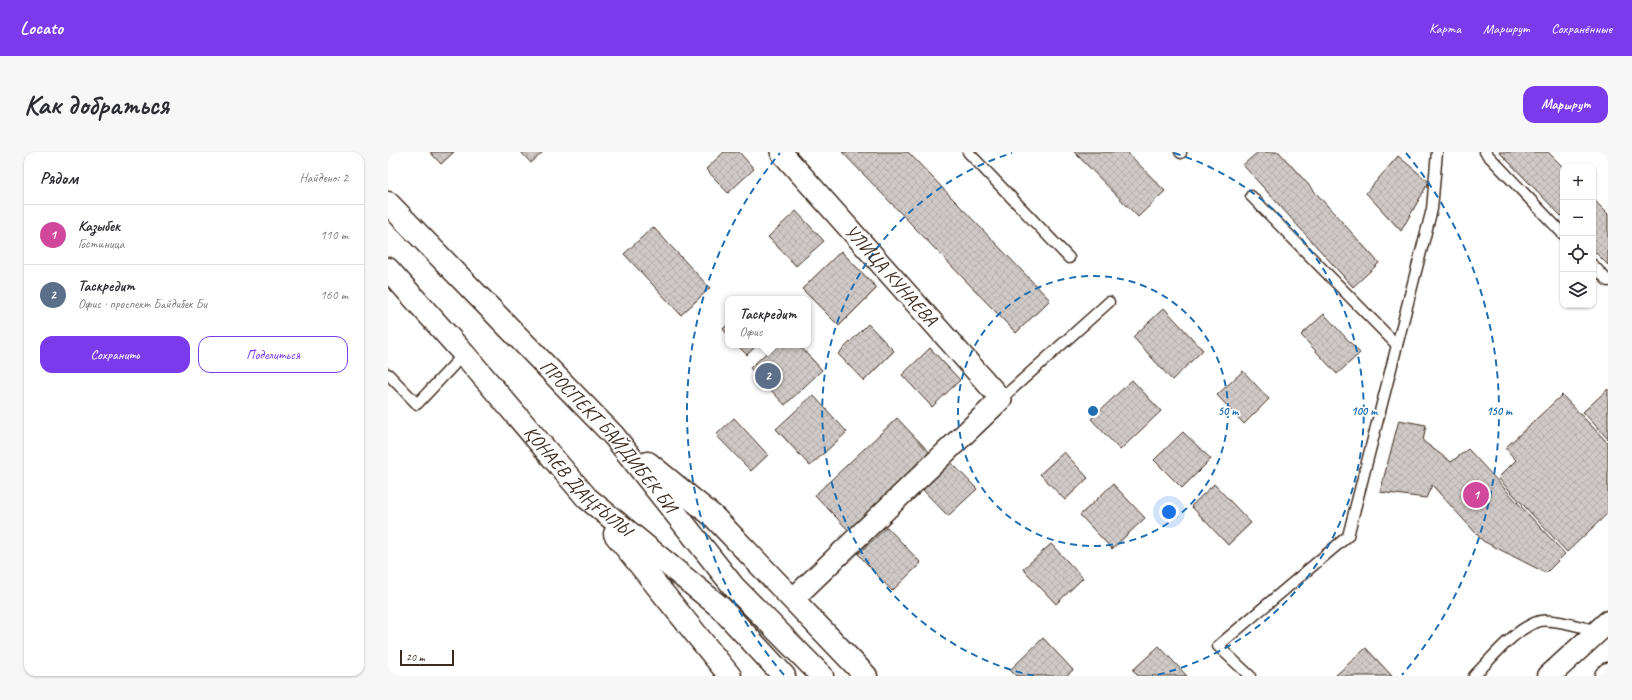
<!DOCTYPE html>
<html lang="ru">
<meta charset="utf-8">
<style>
body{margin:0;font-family:Caveat,sans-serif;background:#f7f7f7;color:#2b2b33}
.controls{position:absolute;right:12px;top:12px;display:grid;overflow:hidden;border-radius:8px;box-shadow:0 1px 3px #0004}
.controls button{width:36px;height:36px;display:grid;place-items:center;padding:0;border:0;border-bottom:1px solid #e1e1e2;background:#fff;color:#2b2b33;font:20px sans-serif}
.scale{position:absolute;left:12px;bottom:10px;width:54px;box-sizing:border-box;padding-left:4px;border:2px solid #3b2a1e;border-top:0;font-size:11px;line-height:14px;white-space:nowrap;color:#3b2a1e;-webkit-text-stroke:3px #fff;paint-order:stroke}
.you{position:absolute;left:781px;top:360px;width:14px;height:14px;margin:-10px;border:3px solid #fff;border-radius:50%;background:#1a73e8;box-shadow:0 0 0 6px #1a73e833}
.badge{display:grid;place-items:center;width:26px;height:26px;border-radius:50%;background:#7c3aed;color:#fff;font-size:13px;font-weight:700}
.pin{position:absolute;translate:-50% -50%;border:2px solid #fff;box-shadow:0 1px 4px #0006}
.popup{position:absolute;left:337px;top:144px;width:86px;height:52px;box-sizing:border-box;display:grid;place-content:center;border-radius:8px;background:#fff;filter:drop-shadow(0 1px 3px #0005);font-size:13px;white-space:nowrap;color:#7c7c81}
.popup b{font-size:15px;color:#2b2b33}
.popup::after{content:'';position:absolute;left:50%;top:100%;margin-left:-8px;border:8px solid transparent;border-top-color:#fff}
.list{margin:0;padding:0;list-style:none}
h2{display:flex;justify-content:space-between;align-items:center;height:52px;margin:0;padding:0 16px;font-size:17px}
h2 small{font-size:13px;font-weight:400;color:#7c7c81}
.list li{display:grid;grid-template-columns:26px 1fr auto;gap:12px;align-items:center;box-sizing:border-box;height:60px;padding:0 16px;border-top:1px solid #e1e1e2}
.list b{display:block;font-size:15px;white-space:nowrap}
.list p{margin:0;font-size:13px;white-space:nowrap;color:#7c7c81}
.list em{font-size:13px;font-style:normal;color:#7c7c81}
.actions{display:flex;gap:8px;padding:12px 16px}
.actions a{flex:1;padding:9px 0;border:1px solid #7c3aed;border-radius:12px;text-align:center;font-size:14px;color:#7c3aed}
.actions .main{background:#7c3aed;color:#fff}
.icon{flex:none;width:22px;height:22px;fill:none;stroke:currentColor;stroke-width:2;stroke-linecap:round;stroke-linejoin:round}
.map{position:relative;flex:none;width:1220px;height:524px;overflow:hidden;border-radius:12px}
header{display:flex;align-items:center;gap:24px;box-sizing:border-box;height:56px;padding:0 20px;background:#7c3aed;color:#fff}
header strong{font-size:19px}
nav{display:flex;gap:22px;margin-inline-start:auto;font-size:14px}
.intro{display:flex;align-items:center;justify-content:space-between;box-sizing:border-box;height:96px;padding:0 24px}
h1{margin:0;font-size:28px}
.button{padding:10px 18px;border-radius:12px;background:#7c3aed;color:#fff;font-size:14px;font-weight:700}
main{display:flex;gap:24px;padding:0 24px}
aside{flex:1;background:#fff;border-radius:12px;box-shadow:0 1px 3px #0004}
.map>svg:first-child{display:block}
.building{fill:url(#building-cross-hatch);stroke:#3b2a1e}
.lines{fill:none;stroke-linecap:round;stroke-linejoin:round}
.service-casing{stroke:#3b2a1e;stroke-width:13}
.minor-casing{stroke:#3b2a1e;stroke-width:24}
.primary-casing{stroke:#3b2a1e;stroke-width:25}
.service{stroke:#fff;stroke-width:10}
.minor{stroke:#fff;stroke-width:21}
.primary{stroke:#fff;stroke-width:22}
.ring{fill:none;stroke:#1f6fb2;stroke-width:2;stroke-dasharray:7 5}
.labels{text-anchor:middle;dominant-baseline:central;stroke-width:3.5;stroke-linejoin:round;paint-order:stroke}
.street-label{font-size:19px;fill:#3b2a1e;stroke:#fff}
.centre{fill:#1f6fb2;stroke:#fff;stroke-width:2}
.ring-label{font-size:12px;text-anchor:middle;font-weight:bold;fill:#1f6fb2;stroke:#fff;stroke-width:3.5;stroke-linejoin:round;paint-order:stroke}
</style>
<header>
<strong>Locato</strong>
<nav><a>Карта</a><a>Маршрут</a><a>Сохранённые</a></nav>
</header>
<div class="intro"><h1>Как добраться</h1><a class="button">Маршрут</a></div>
<main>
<aside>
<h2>Рядом<small>Найдено: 2</small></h2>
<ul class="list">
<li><span class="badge" style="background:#d1479c">1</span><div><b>Казыбек</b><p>Гостиница</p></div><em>110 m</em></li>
<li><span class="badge" style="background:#5c6f8a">2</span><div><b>Таскредит</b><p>Офис · проспект Байдибек Би</p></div><em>160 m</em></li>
</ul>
<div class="actions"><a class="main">Сохранить</a><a>Поделиться</a></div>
</aside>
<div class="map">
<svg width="1220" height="524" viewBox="0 0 1220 524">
<defs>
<pattern id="building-cross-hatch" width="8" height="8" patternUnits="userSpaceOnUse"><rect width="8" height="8" fill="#cfcac7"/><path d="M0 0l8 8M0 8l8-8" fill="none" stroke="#b3aeaa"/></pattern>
</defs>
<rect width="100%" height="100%" fill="#fff"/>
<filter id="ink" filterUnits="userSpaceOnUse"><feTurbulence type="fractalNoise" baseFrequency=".025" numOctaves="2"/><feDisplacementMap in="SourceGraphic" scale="8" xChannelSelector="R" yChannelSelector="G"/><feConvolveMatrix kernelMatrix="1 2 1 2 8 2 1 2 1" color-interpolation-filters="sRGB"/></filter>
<g filter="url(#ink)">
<g class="building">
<polygon points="42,0 66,0 53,12"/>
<polygon points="133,0 155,0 143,11"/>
<polygon points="336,0 351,0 366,17 340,41 318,17"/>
<polygon points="454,0 520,0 662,148 628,181"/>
<polygon points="686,0 739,0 777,39 750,65"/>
<polygon points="870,0 891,0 991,111 965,135 855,13"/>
<polygon points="1111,0 1160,0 1175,15 1175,66"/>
<polygon points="1010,4 1041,30 1013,79 978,41"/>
<polygon points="1205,47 1220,62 1220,113 1205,98"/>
<polygon points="408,59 436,89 408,114 380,85"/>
<polygon points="265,75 322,136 293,163 236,102"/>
<polygon points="453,99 489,136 451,174 414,137"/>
<polygon points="776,156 815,198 784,228 745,185"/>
<polygon points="936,162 972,201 949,222 913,183"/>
<polygon points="340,172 340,183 335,177"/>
<polygon points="480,172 506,199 476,229 450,202"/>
<polygon points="349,193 369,193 359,203"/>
<polygon points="387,193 411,193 434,218 397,253 362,216"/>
<polygon points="542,196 572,228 544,255 514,223"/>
<polygon points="855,219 881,247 856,272 829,243"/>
<polygon points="744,228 773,259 732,298 703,267"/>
<polygon points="1220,237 1220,287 1195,260"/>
<polygon points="425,243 459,280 422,314 388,277"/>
<polygon points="1174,243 1220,291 1220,361 1179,400 1110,326 1128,308 1117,296"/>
<polygon points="346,266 380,303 363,319 328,283"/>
<polygon points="509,266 544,303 462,380 427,343"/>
<polygon points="1011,268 1038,273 1035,289 1063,310 1080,297 1177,402 1158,421 1095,389 1044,333 1038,346 992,340"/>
<polygon points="795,280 823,307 794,336 766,308"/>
<polygon points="676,300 700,326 677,348 652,322"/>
<polygon points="562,309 589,337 560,364 533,336"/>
<polygon points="725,332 757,366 724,397 692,363"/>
<polygon points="826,332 863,371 840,393 803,354"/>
<polygon points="499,375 533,411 504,439 470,402"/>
<polygon points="663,392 695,426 668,452 635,417"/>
<polygon points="655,486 685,518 678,524 628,524 622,518"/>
<polygon points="771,494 799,524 750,524 745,518"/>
<polygon points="978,496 1004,524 947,524"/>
</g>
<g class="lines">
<defs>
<g id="service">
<polyline points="580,0 681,106"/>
<polyline points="792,0 793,1"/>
<polyline points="1097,0 1175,82"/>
<polyline points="863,44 1009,193"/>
<polyline points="1205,113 1220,129"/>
<polyline points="0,222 29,252 76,202"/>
<polyline points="613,247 721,150"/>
<polyline points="862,524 830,494 960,384 1044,57 1049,0"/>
<path d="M1086,524C1104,506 1127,476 1152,469C1165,466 1196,476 1210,479"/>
</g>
<g id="minor">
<path id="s1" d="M393,0L613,247L405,447"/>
</g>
<g id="primary">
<path id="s2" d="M0,51L226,284L346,435L434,524"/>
<path id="s3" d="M0,117L76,202L199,346L332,455L396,524"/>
<polyline points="260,311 326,365 478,524"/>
<polyline points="227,382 342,524"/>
<polyline points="1161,524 1220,470"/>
<polyline points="1218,524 1220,522"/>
</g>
</defs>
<use href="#service" class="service-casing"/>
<use href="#minor" class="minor-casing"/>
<use href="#primary" class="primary-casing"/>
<use href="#service" class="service"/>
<use href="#minor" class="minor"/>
<use href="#primary" class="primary"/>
</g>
</g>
<g class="ring">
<circle cx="705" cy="259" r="135"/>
<path d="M646 524A271 271 0 0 1 624 1M786 1A271 271 0 0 1 764 524"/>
<path d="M396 523A406 406 0 0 1 392 1M1018 1A406 406 0 0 1 1014 523"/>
</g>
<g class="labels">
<g class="street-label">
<text stroke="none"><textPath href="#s1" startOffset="165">УЛИЦА КУНАЕВА</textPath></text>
<text stroke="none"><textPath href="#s2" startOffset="321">ПРОСПЕКТ БАЙДИБЕК БИ</textPath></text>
<text stroke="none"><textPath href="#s3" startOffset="285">ҚОНАЕВ ДАҢҒЫЛЫ</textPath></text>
</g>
</g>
<circle cx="705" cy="259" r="6" class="centre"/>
<g class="ring-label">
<text x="840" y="263">50 m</text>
<text x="976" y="263">100 m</text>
<text x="1111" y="263">150 m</text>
</g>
</svg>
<div class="controls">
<button>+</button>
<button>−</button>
<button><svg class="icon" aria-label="locate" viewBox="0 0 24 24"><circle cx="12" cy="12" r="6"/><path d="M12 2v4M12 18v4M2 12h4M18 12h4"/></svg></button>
<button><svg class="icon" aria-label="layers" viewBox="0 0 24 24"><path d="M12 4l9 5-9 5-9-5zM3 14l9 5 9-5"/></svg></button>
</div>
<div class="scale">20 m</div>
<div class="you"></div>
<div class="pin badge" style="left:1088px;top:343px;background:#d1479c">1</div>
<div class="pin badge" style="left:380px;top:224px;background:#5c6f8a">2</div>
<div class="popup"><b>Таскредит</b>Офис</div>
</div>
</main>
